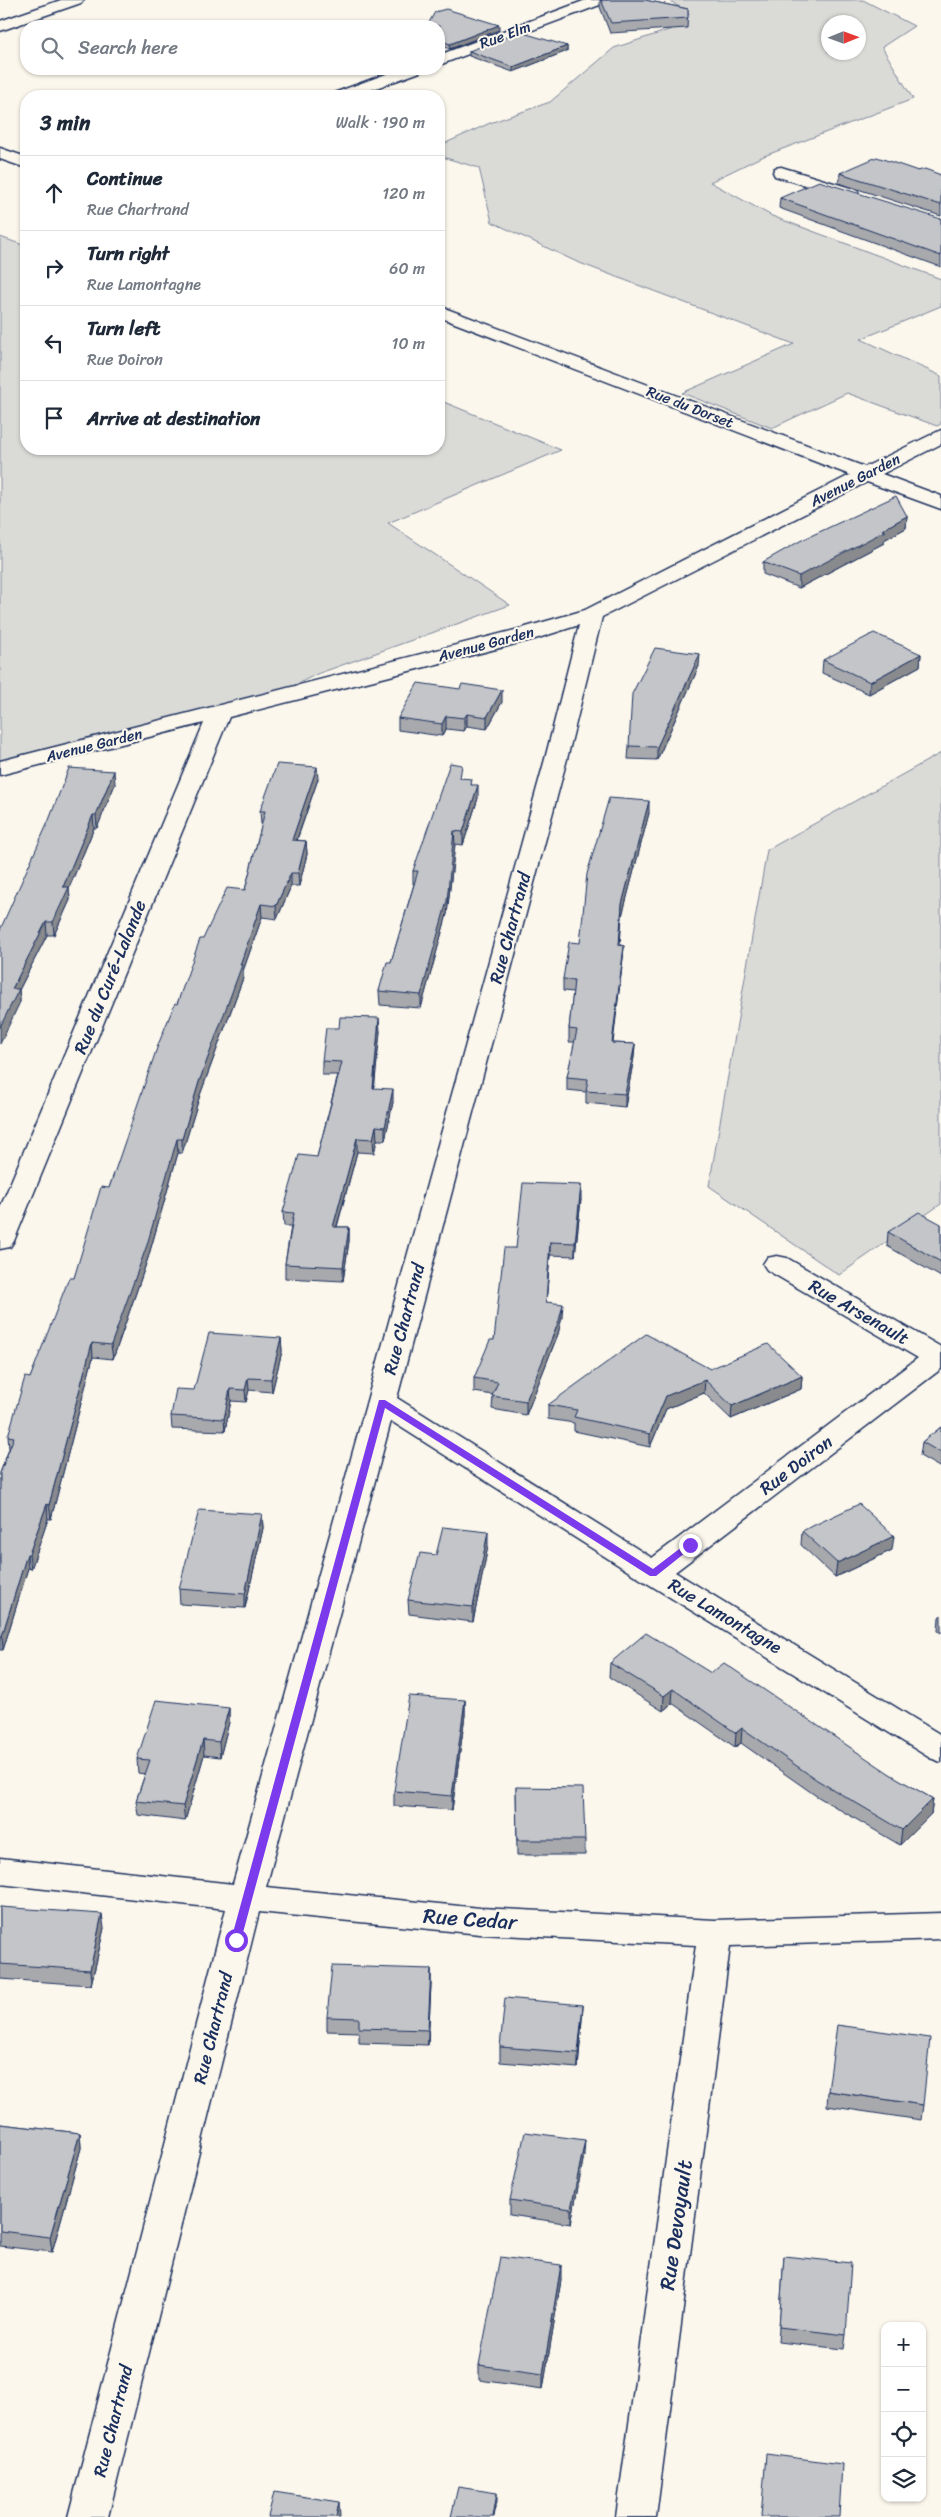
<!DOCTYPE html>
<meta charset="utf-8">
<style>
body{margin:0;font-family:Sriracha,sans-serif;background:#f6f6f7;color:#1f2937}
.controls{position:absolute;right:15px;bottom:15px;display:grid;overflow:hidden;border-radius:10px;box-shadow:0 1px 4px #0004}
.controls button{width:45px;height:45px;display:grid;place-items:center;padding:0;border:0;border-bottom:1px solid #e0e1e3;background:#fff;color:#1f2937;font:25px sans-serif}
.compass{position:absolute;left:821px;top:15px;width:45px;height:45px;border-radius:50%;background:#fff;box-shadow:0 1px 4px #0004;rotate:89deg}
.stop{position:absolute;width:15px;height:15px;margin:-11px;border:4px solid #7c3aed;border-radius:50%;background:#fff}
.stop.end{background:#7c3aed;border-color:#fff;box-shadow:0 1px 5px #0008}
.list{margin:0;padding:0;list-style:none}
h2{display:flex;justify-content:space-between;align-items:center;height:65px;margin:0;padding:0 20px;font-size:21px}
h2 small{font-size:16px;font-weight:400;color:#747a83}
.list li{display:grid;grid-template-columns:32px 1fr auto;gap:15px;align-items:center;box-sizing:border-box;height:75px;padding:0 20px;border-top:1px solid #e0e1e3}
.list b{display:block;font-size:19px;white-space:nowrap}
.list p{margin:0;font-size:16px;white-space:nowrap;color:#747a83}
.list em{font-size:16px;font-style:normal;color:#747a83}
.icon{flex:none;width:28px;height:28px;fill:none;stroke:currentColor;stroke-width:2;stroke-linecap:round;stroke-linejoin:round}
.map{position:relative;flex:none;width:941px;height:2517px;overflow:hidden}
.search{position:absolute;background:#fff;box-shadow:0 1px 4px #0004;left:20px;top:20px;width:425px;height:55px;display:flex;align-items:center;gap:12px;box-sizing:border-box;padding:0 18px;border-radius:20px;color:#747a83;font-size:19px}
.panel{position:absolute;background:#fff;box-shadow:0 1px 4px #0004;left:20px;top:90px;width:425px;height:365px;border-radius:20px}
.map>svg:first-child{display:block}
.green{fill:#dadad7;stroke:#7a849a;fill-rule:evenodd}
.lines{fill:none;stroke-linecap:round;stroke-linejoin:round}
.street-casing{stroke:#1b2f5e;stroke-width:3}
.street{fill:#fbf7ec;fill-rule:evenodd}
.wall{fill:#a8a9ad;stroke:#1b2f5e}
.shaded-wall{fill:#888a8d;stroke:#1b2f5e}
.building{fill:#c3c5c9;stroke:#1b2f5e}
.route{fill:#7c3aed}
.labels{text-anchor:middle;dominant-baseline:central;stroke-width:4;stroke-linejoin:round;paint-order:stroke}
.far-street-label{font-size:15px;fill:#1b2f5e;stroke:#fbf7ec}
.street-label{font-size:18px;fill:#1b2f5e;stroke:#fbf7ec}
.near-street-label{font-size:21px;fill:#1b2f5e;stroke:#fbf7ec}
</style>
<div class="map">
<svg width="941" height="2517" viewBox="0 0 941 2517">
<rect width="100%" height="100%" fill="#fbf7ec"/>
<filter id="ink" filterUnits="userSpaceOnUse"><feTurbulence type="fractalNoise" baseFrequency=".02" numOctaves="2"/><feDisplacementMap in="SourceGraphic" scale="10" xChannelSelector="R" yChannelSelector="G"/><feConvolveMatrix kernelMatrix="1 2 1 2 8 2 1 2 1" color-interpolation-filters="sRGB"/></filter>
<g filter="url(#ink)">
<g class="green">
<path d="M669,0H863L914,26L882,47L913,99L759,158L710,182L772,216L941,279V306L861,339L941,376V424L937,426L847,393L772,428L682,393L794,344L577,262L492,222L479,168L439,156V146L490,123L550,102L614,48L681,26L689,14ZM828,22H858V52H828Z"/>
<polygon points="0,237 26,246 26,449 439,449 439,400 561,450 388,523 510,605 317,674 230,718 0,775"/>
<polygon points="941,753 941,1204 839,1275 709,1186 767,850"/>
</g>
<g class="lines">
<defs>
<g id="street">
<polygon points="61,0 84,0 81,3 0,31 0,21"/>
<polygon points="586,0 608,0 605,3 439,65 439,55"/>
<polygon points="400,69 422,69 420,72 354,96 332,96 334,93"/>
<polygon points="0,148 26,157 26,168 0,159"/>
<polygon points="781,167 857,190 859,194 857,198 851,199 775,176 773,172 775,168"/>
<polygon points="439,306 865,467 941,430 941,444 882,474 941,496 941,509 867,482 602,617 567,759 397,1398 652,1558 918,1358 767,1270 763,1264 767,1258 777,1256 787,1258 941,1347 941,1369 675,1572 941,1735 941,1762 930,1758 642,1580 391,1421 266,1887 480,1908 715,1920 941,1913 941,1939 730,1946 656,2517 616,2517 696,1945 480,1934 259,1912 108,2517 68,2517 226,1909 0,1884 0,1858 233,1884 545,759 579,625 535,639 229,717 14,1241 10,1247 0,1249 0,1208 204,723 0,775 0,761 519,629 585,610 850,475 439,317"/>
</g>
</defs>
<use href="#street" class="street-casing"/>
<use href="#street" class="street"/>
</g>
<g class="wall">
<polygon points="600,0 645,0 688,9 687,28 610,33 600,7"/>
<polygon points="439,26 499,30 450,49 439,45"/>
<polygon points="567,46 567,51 513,72 469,56 469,51"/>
<polygon points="918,171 941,175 941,216 839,183 840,173"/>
<polygon points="780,198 941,219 941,267 779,208"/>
<polygon points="907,516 906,528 884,540 884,543 799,588 763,574 763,562"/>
<polygon points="921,654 920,666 869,694 822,673 823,660"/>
<polygon points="699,666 657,760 628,759 629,746"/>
<polygon points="502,702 487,729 467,726 464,731 446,729 442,736 398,730 398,718"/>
<polygon points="462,778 472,785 478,798 463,845 455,844 447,914 421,1008 380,1005 379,991 391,962 414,884 413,884 413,871"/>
<polygon points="318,779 297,840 306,841 307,854 299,886 291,886 277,919 262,917 243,971 243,978 200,1095 182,1153 178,1153 148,1258 113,1359 93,1357 51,1519 48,1519 31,1569 28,1568 3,1650 0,1650 0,1473 9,1449 8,1436 30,1378 74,1278 109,1188 177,1004 203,939 245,890 262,824 261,824 260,811"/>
<polygon points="115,784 97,828 94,828 69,888 70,900 54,935 47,935 19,990 20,1002 0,930"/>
<polygon points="649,813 622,916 620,945 624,946 623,958 613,1043 635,1044 634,1057 625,1107 586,1103 586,1092 567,1090 567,1077 575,1042 569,1042 569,1029 573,992 563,991 563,979 580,943"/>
<polygon points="380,1031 374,1088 393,1102 385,1140 377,1140 374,1153 357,1152 337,1227 349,1227 349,1241 343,1281 285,1278 285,1264 291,1226 284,1226 283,1212 317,1157 338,1075 322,1075 322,1061"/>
<polygon points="581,1199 575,1256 550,1255 546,1302 562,1317 558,1334 526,1415 492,1409 493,1395 474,1392 474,1378 494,1340 516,1248"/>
<polygon points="941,1224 941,1277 887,1246 888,1232"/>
<polygon points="281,1338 282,1351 272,1392 249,1390 246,1402 231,1401 225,1431 172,1429 171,1416 194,1390"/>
<polygon points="710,1369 802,1376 801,1389 731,1419 704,1393 666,1409 650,1447 574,1431 574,1423 548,1419 548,1405"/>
<polygon points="941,1427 941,1468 920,1456 922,1442"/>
<polygon points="262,1514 263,1528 245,1608 180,1604 179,1589"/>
<polygon points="802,1531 892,1550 835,1577 801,1545"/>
<polygon points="488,1546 473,1622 409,1614 408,1600 436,1555"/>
<polygon points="941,1615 941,1633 938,1631 939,1617"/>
<polygon points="610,1663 711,1673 933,1799 931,1814 900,1845 815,1795 741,1743 735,1747 672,1703 663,1711 609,1677"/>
<polygon points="465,1700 465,1715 452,1810 394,1806 394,1791"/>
<polygon points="229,1708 229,1722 220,1757 204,1755 185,1821 138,1815 136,1801 145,1774 138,1773 137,1759"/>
<polygon points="516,1787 585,1840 585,1855 517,1855"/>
<polygon points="0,1907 104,1928 91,1985 0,1979"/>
<polygon points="431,1969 431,1984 428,2045 359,2043 359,2032 327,2031 327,2017"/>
<polygon points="583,2005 582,2019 578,2068 500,2062 500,2047"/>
<polygon points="828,2091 923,2105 921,2120 827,2106"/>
<polygon points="0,2124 80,2133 81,2148 52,2252 0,2246"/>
<polygon points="584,2155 571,2224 510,2215 510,2200"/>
<polygon points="784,2256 846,2335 844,2349 778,2342"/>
<polygon points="561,2280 543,2389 479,2380 479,2365"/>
</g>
<g class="shaded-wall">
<polygon points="499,25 499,30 450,49 450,44"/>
<polygon points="567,46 567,51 513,72 513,67"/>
<polygon points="907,516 906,528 884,540 884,543 799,588 799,576"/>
<polygon points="700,654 699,666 657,760 657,747"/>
<polygon points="921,654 920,666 869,694 870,682"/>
<polygon points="502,690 502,702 487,729 487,717"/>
<polygon points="467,714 467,726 464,731 464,718"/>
<polygon points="446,716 446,729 442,736 442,724"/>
<polygon points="317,767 318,779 292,853 292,840"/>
<polygon points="114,771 115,784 97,828 96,815"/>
<polygon points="478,785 478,798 463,845 463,832"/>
<polygon points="649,801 649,813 622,916 618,958 622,904"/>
<polygon points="93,815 94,828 69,888 70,900 54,935 53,922 63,887"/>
<polygon points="454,831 455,844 447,914 421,1008 421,995"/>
<polygon points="306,841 307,854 299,886 298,873"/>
<polygon points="291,873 291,886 277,919 276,906"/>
<polygon points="261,904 262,917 243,971 243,978 200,1095 182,1153 182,1139 199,1082"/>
<polygon points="46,922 47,935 19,990 20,1002 0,1044 0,1027 12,989"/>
<polygon points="624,946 623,958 611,1055 612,1043"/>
<polygon points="379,1018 380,1031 373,1101 373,1088"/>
<polygon points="635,1044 634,1057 625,1107 625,1094"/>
<polygon points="393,1089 393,1102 385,1140 385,1127"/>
<polygon points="376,1126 377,1140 374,1153 373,1139"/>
<polygon points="357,1138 357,1152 333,1240 333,1227"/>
<polygon points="177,1139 178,1153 148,1258 113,1359 111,1345"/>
<polygon points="581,1185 581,1199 575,1256 575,1243"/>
<polygon points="349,1227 349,1241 343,1281 343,1267"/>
<polygon points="550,1242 550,1255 545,1315 546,1302"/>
<polygon points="563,1304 562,1317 558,1334 526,1415 526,1401"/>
<polygon points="281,1338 282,1351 272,1392 271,1379"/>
<polygon points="92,1343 93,1357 51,1519 49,1505"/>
<polygon points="802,1376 801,1389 731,1419 732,1406"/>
<polygon points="248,1378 249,1390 246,1402 245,1390"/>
<polygon points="705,1380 704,1393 666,1409 650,1447 650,1434 666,1396"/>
<polygon points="230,1389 231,1401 225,1431 224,1419"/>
<polygon points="47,1504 48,1519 31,1569 29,1554"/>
<polygon points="262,1514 263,1528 245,1608 245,1594"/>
<polygon points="488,1532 488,1546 473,1622 473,1607"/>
<polygon points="894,1536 892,1550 835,1577 837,1563"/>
<polygon points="27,1554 28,1568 3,1650 2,1636"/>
<polygon points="673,1689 672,1703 663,1711 664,1696"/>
<polygon points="465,1700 465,1715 452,1810 452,1796"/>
<polygon points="229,1708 229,1722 220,1757 219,1742"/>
<polygon points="742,1728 741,1743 735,1747 736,1733"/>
<polygon points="203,1740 204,1755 185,1821 183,1806"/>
<polygon points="933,1799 931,1814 900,1845 902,1830"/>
<polygon points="102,1914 104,1928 91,1985 90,1970"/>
<polygon points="431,1969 431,1984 428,2045 428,2030"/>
<polygon points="583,2005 582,2019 578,2068 578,2053"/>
<polygon points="80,2133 81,2148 52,2252 50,2237"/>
<polygon points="585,2140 584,2155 571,2224 571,2209"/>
<polygon points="561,2265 561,2280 543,2389 543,2374"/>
<polygon points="497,2493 497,2501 494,2517 493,2517"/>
<polygon points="339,2502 340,2517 336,2517"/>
</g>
<g class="building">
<polygon points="601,0 645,0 688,9 688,18 611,23"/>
<polygon points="446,9 499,25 450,44 439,40 439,26 427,26 435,12"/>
<polygon points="520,32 567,46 513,67 469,51"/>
<polygon points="877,157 918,171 925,169 941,175 941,205 840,173"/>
<polygon points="819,181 941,219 941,256 780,198"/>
<polygon points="896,496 907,516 882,530 885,531 799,576 763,562 800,541"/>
<polygon points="874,633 921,654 870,682 823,660"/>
<polygon points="655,648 700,654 657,747 629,746 632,694"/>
<polygon points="418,683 460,689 462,684 502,690 487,717 467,714 464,718 446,716 442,724 398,718"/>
<polygon points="450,763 462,765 460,778 472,779 471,785 478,785 463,832 454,831 447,901 421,995 379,991 387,962 391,962 418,871 413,871"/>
<polygon points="277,764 317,767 292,840 306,841 298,873 291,873 276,906 261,904 240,965 242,965 199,1082 182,1139 177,1139 147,1245 111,1345 92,1343 49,1505 47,1504 29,1554 27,1554 2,1636 0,1636 0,1473 14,1437 8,1436 25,1377 30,1378 69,1278 74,1278 101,1187 109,1188 158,1045 175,1003 177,1004 200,939 203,939 227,888 245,890 265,811 260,811"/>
<polygon points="69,768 114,771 96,815 93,815 63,887 69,887 53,922 46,922 12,989 19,989 0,1027 0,930 49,820"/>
<polygon points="609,798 649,801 622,904 619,945 624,946 612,1043 635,1044 625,1094 586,1091 588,1079 567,1077 577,1030 569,1029 574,980 563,979 569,942 580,943 587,874"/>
<polygon points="340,1017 379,1018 373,1088 393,1089 385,1127 376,1126 373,1139 357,1138 333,1227 349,1227 343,1267 285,1264 294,1213 283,1212 299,1155 317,1157 342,1062 322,1061 326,1028 339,1028"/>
<polygon points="523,1183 581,1185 575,1243 550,1242 546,1302 563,1304 559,1321 526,1401 492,1396 498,1382 474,1378 490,1340 494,1340 504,1248 516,1248"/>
<polygon points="919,1212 941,1224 941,1262 888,1232"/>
<polygon points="209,1333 281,1338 271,1379 248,1378 245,1390 230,1389 224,1419 171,1416 176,1389 194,1390"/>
<polygon points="646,1334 710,1369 768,1344 802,1376 732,1406 705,1380 666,1396 650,1434 574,1417 577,1410 548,1405"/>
<polygon points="941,1427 941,1453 922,1442"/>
<polygon points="859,1504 894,1536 837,1563 802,1531"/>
<polygon points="199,1510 262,1514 245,1594 179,1589"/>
<polygon points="443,1527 488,1532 473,1607 408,1600 420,1553 436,1555"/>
<polygon points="646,1633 711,1673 724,1663 890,1774 933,1799 902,1830 817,1780 742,1728 736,1733 673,1689 664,1696 610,1663"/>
<polygon points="409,1696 465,1700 452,1796 394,1791"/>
<polygon points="156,1700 229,1708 219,1742 203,1740 183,1806 136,1801 150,1760 137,1759"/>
<polygon points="516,1787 583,1788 585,1840 517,1840"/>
<polygon points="0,1907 102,1914 90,1970 0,1964"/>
<polygon points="332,1966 431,1969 428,2030 359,2028 359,2018 327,2017"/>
<polygon points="505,1998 583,2005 578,2053 500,2047"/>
<polygon points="837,2025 930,2038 923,2105 828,2091"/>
<polygon points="0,2124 80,2133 50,2237 0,2231"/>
<polygon points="525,2132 585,2140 571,2209 510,2200"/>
<polygon points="784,2256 851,2263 846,2335 779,2327"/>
<polygon points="500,2257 561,2265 543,2374 479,2365"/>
<polygon points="766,2454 842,2464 839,2517 761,2517"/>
<polygon points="458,2487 497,2493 493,2517 451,2517"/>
<polygon points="274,2492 339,2502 336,2517 268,2517"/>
</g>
</g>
<polygon class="route" points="379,1400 385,1400 653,1569 687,1543 695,1545 656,1576 650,1576 385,1408 241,1940 236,1944 231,1940"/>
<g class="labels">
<g class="far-street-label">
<text transform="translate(505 35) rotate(-20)">Rue Elm</text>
<text transform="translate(690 407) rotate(21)">Rue du Dorset</text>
<text transform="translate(855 480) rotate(-27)">Avenue Garden</text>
<text transform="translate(486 644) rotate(-15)">Avenue Garden</text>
<text transform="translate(94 745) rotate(-14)">Avenue Garden</text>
</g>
<g class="street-label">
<text transform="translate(510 928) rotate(-75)">Rue Chartrand</text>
<text transform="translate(110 977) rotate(-68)">Rue du Curé-Lalande</text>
<text transform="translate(859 1312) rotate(30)">Rue Arsenault</text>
<text transform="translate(404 1319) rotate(-75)">Rue Chartrand</text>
<text transform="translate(796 1465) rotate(-37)">Rue Doiron</text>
<text transform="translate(725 1616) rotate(31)">Rue Lamontagne</text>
<text transform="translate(213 2028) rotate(-76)">Rue Chartrand</text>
<text transform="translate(113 2421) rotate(-76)">Rue Chartrand</text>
</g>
<g class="near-street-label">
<text transform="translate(470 1919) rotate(4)">Rue Cedar</text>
<text transform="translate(676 2225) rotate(-82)">Rue Devoyault</text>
</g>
</g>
</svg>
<div class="controls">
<button>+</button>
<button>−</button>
<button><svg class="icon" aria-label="locate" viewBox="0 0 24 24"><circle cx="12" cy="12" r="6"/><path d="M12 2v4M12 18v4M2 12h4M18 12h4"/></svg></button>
<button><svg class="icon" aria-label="layers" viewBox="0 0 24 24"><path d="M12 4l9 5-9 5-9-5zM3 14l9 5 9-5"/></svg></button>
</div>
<svg class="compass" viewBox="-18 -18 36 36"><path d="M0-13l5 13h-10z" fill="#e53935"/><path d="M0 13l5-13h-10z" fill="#747a83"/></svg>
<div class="stop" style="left:236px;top:1940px"></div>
<div class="stop end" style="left:690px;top:1545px"></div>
<div class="search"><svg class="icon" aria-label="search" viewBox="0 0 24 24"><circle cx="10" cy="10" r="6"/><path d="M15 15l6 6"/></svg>Search here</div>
<section class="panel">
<h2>3 min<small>Walk · 190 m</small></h2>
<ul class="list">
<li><svg class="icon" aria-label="ahead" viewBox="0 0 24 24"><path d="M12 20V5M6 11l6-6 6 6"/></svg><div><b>Continue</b><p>Rue Chartrand</p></div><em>120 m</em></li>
<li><svg class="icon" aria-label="right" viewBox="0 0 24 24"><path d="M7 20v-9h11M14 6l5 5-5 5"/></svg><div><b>Turn right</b><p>Rue Lamontagne</p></div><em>60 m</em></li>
<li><svg class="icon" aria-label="left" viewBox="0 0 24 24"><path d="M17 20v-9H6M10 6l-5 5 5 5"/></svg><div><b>Turn left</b><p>Rue Doiron</p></div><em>10 m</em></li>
<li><svg class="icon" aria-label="arrive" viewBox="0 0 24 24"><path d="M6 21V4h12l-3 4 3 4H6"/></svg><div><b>Arrive at destination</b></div></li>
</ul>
</section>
</div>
